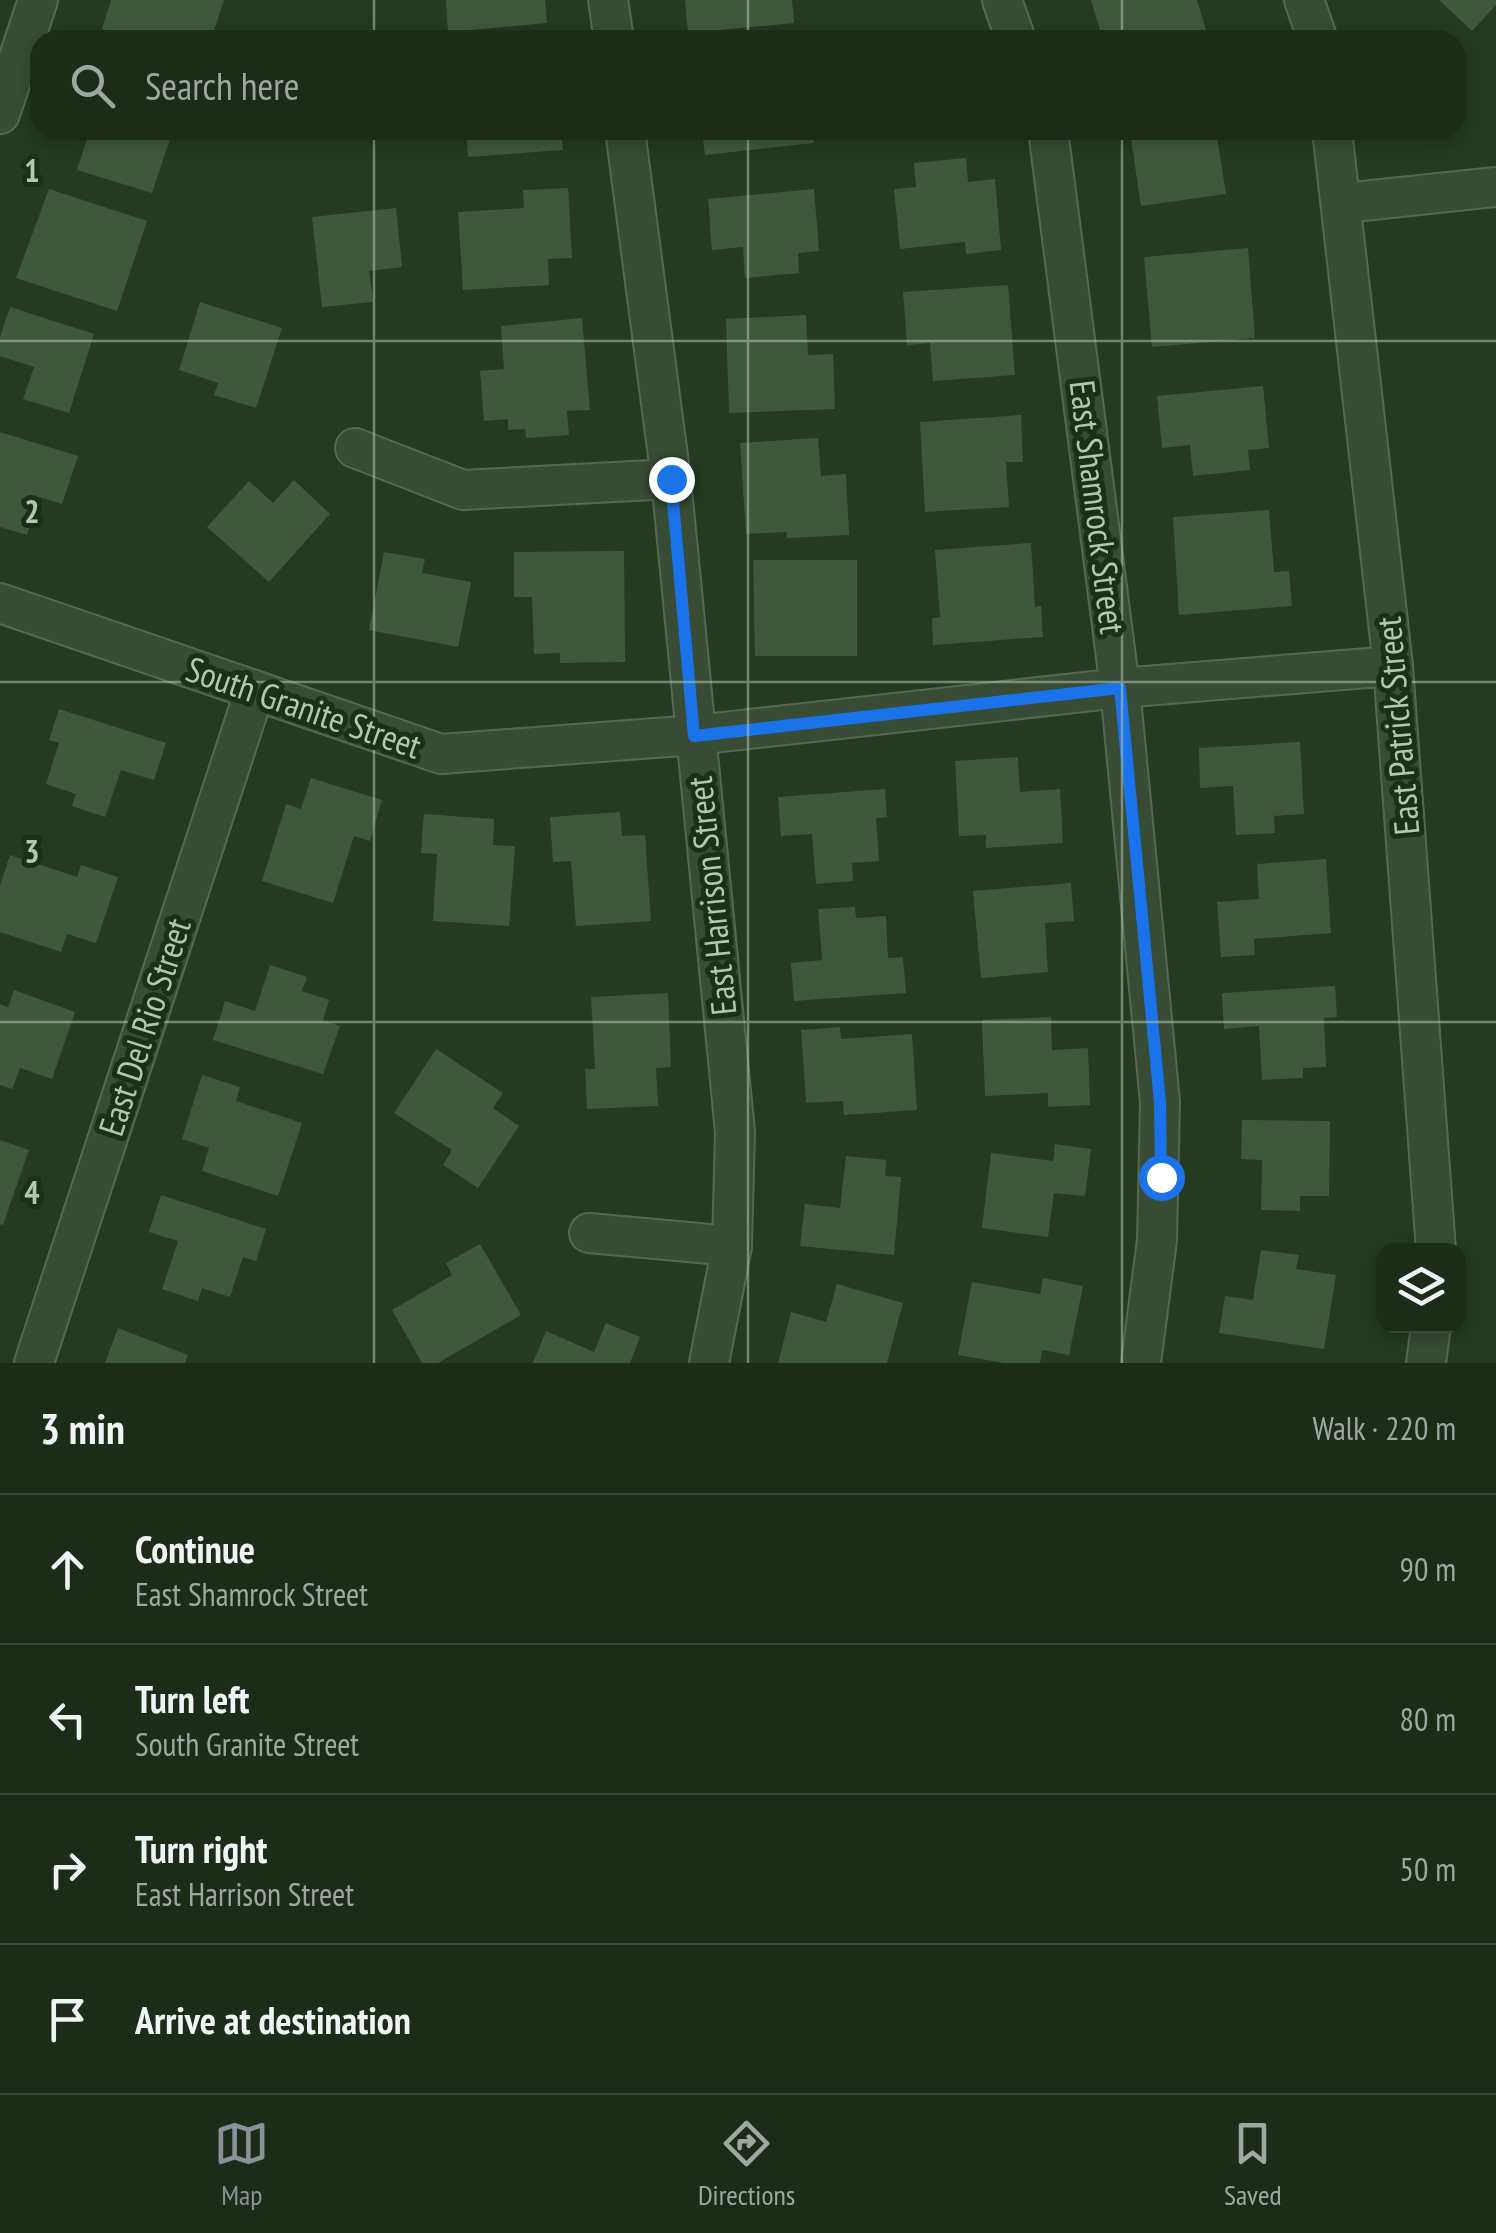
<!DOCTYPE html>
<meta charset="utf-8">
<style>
body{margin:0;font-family:"PT Sans Narrow",sans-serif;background:#253422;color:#f1f3f6}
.controls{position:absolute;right:30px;bottom:30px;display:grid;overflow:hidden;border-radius:20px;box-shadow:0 5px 15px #0003}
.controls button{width:90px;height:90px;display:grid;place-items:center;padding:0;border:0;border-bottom:2px solid #3a4838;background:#1c2c19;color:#f1f3f6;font:50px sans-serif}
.stop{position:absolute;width:30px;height:30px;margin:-22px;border:8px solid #1a73e8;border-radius:50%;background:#fff}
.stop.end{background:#1a73e8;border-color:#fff;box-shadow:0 2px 10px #0008}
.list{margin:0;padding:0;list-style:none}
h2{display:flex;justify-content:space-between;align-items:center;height:130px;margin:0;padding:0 40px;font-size:42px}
h2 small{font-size:32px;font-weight:400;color:#a0a7a2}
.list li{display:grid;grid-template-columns:65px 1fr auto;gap:30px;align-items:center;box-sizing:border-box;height:150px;padding:0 40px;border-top:2px solid #3a4838}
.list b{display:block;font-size:38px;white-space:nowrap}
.list p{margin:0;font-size:32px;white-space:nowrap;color:#a0a7a2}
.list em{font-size:32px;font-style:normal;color:#a0a7a2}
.icon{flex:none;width:55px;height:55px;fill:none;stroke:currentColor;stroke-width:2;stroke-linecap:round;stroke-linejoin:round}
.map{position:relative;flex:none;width:1496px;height:1363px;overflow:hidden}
.search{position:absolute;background:#1c2c19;box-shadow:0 5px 15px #0003;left:30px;right:30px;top:30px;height:110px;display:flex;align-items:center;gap:25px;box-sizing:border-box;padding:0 35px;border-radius:30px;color:#a0a7a2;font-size:38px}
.sheet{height:730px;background:#1c2c19}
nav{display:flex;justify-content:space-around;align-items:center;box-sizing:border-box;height:140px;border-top:2px solid #3a4838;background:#1c2c19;font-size:28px;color:#a0a7a2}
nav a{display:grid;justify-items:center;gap:5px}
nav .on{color:#8c9099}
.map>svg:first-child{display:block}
.building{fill:#3e593a}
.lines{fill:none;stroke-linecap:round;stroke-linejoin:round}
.street-casing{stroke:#556853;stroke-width:42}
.street{stroke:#384b35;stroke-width:38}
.route{stroke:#1a73e8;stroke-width:12}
.grid{fill:none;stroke:#b2c7b0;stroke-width:2.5;stroke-opacity:0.55}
.labels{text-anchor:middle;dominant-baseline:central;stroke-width:10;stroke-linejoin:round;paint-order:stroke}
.street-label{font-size:35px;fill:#b2c7b0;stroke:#1d2f1a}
.grid-label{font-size:32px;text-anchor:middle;font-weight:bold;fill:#b2c7b0;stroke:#1d2f1a;stroke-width:10;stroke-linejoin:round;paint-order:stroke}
</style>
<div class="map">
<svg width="1496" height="1363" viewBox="0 0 1496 1363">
<rect width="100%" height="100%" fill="#253a21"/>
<g class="building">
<polygon points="111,0 224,0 211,40 138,40 102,29"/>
<polygon points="446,0 545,0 547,23 448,32"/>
<polygon points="685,0 792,0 794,23 688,33"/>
<polygon points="1091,0 1197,0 1209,40 1103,40"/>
<polygon points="1439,0 1496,0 1496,5 1472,31"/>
<polygon points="70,130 173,130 152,193 77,170 87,139"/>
<polygon points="466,130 561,130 563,150 468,157"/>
<polygon points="702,130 813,130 814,143 705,155"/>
<polygon points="1216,130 1226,194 1141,206 1130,132"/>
<polygon points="966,158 968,182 995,179 1001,250 966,254 965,242 900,249 894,189 916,187 914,163"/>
<polygon points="568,188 572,258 548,259 549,285 463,290 458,212 524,208 523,190"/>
<polygon points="49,189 147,221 117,311 16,278"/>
<polygon points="814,189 819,251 798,253 799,273 745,278 743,247 712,250 708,199"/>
<polygon points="396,208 402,267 369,271 373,302 322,307 312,217"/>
<polygon points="1248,248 1255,338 1152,347 1144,257"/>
<polygon points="1008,285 1015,375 933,381 930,343 907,345 903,292"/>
<polygon points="200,302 282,328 256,408 214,395 218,383 179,370"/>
<polygon points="10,307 94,334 69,413 23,399 34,367 0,356 0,337"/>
<polygon points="806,315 808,355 833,354 835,409 729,413 726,319"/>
<polygon points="582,318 590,410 567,411 569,435 526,438 525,429 508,430 508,419 484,421 480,371 504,369 501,326"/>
<polygon points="1263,386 1269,448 1248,450 1250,470 1193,476 1190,445 1162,448 1157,396"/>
<polygon points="1021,415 1023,462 1006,462 1009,507 925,512 920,422"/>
<polygon points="0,432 78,456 62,504 39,497 27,535 0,527"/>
<polygon points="818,438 821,476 846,474 849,535 787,538 786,532 746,534 740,443"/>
<polygon points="294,480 330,514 269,582 207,527 249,481 273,503"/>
<polygon points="1269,510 1274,572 1289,571 1292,606 1179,615 1173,517"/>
<polygon points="1031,543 1035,607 1041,606 1043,637 933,645 932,618 940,617 935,550"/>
<polygon points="624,551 625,662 560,663 560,653 534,654 532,597 514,597 514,552"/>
<polygon points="384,552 425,559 422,573 471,582 458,647 369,630"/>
<polygon points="753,560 857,560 857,656 755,656"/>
<polygon points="59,709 166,743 154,780 121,770 105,817 72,806 76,794 46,784 59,743 49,740"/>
<polygon points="1300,742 1304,814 1274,816 1275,833 1236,835 1233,786 1200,788 1199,748"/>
<polygon points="1018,757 1020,792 1060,789 1063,843 986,848 986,835 959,836 955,761"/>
<polygon points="311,778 382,800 370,841 354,836 333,903 262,881 286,804 301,809"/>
<polygon points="885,789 887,817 876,818 879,861 852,863 853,881 816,884 812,834 781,836 778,797"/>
<polygon points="620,812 622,836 645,835 651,921 576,926 571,861 553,862 550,817"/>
<polygon points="424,814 494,819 493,845 515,846 509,926 433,921 437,854 421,853"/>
<polygon points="10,855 77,877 81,865 118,877 96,943 67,934 61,952 0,932 0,885"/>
<polygon points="1326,859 1331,933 1254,939 1255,955 1221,957 1217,902 1259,899 1257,864"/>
<polygon points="1071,883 1074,921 1045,923 1048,972 981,978 973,891"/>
<polygon points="855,907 856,918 886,916 888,958 903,957 906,993 794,1001 791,963 822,960 818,909"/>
<polygon points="270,965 307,977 302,991 329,1000 323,1020 340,1026 323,1074 213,1040 225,1001 255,1011"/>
<polygon points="1335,986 1337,1017 1324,1018 1326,1067 1303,1068 1303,1078 1262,1080 1259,1026 1224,1029 1222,993"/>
<polygon points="14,990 75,1012 52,1079 20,1068 12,1089 0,1085 0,1004 8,1007"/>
<polygon points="668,993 671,1067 656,1068 658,1106 587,1109 585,1069 595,1069 591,997"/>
<polygon points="1051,1017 1052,1050 1088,1048 1090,1105 1048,1107 1048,1093 985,1096 982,1020"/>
<polygon points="840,1027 841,1039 912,1034 917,1110 844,1115 843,1101 806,1103 801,1030"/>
<polygon points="436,1049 503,1093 493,1108 519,1126 478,1188 443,1165 452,1150 394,1113"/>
<polygon points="202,1075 240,1087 236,1101 302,1123 278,1196 202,1171 209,1148 182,1139"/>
<polygon points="1242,1120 1330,1121 1329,1196 1300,1196 1300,1211 1261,1210 1262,1160 1241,1159"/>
<polygon points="0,1140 29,1150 3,1225 0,1224"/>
<polygon points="1055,1144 1091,1149 1085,1196 1054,1193 1048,1237 982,1228 991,1153 1053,1161"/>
<polygon points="846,1156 886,1160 885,1176 901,1177 894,1255 800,1246 805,1204 840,1208"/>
<polygon points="161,1195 266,1229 256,1261 243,1257 230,1297 202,1288 198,1301 162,1289 178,1241 149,1232"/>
<polygon points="480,1244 521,1315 438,1363 422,1363 392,1310 452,1275 446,1263"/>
<polygon points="1261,1250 1299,1255 1296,1269 1336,1275 1324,1349 1219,1333 1225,1296 1253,1300"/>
<polygon points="1043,1278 1083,1286 1069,1355 1042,1350 1040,1363 1004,1363 958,1355 972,1282 1040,1294"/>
<polygon points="837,1284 903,1303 887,1363 778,1363 791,1312 826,1322"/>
<polygon points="606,1323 640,1337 630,1363 533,1363 546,1331 594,1352"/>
<polygon points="118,1328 188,1355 185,1363 105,1363"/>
</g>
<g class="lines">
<defs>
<g id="street">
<polyline points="608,0 614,40"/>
<polyline points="1002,0 1016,40"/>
<polyline points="1304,0 1318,40"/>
<polyline points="0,114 38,0"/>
<polyline points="625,130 671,479 735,1132 732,1246 709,1363"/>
<polyline points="1048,130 1120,688 1160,1102 1157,1240 1141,1363"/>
<polyline points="1332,130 1393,666 1436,1250"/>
<polyline points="1344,203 1496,187"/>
<polyline points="355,448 463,490 671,479"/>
<polyline points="0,603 441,754 695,735 1120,688 1393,666"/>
<polyline points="589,1233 732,1246"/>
<polyline points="34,1363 255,690"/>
<polyline points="1426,1363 1431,1326"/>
</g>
</defs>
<use href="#street" class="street-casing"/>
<use href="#street" class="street"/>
</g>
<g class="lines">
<polyline class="route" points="671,479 694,736 1120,688 1160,1102 1161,1177"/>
</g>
<path class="grid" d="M374,0V40M748,0V40M1122,0V40M374,130V1363M748,130V1363M1122,130V1363M0,341H1496M0,682H1496M0,1022H1496"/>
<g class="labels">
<g class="street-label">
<text transform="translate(1098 507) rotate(83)">East Shamrock Street</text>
<text transform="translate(304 707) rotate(19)">South Granite Street</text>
<text transform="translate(1397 726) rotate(-95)">East Patrick Street</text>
<text transform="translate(711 896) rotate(-96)">East Harrison Street</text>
<text transform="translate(144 1027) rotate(-72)">East Del Rio Street</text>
</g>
</g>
<g class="grid-label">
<text x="32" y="182">1</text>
<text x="32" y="523">2</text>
<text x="32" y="863">3</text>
<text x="32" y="1204">4</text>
</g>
</svg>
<div class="controls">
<button><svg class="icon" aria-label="layers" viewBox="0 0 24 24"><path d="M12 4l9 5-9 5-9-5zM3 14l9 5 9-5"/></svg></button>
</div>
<div class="stop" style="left:1161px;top:1177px"></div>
<div class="stop end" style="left:671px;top:479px"></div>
<div class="search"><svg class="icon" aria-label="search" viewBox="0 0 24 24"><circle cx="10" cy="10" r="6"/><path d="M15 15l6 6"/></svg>Search here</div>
</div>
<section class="sheet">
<h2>3 min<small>Walk · 220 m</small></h2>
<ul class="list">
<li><svg class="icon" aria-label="ahead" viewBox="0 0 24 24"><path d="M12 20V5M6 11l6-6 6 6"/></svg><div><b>Continue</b><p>East Shamrock Street</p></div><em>90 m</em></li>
<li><svg class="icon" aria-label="left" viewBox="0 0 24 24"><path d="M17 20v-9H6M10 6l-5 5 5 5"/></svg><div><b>Turn left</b><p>South Granite Street</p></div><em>80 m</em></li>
<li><svg class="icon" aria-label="right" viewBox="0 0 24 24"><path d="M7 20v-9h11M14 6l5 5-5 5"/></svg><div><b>Turn right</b><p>East Harrison Street</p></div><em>50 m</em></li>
<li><svg class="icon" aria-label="arrive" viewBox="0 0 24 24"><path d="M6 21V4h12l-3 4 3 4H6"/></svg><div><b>Arrive at destination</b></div></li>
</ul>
</section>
<nav>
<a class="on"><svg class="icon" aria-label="map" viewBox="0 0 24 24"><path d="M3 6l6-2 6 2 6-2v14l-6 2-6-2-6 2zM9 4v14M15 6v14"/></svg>Map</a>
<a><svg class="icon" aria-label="directions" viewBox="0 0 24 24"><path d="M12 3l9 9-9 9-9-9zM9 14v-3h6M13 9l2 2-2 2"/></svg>Directions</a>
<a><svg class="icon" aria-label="saved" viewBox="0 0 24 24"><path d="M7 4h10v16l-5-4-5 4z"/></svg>Saved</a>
</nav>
